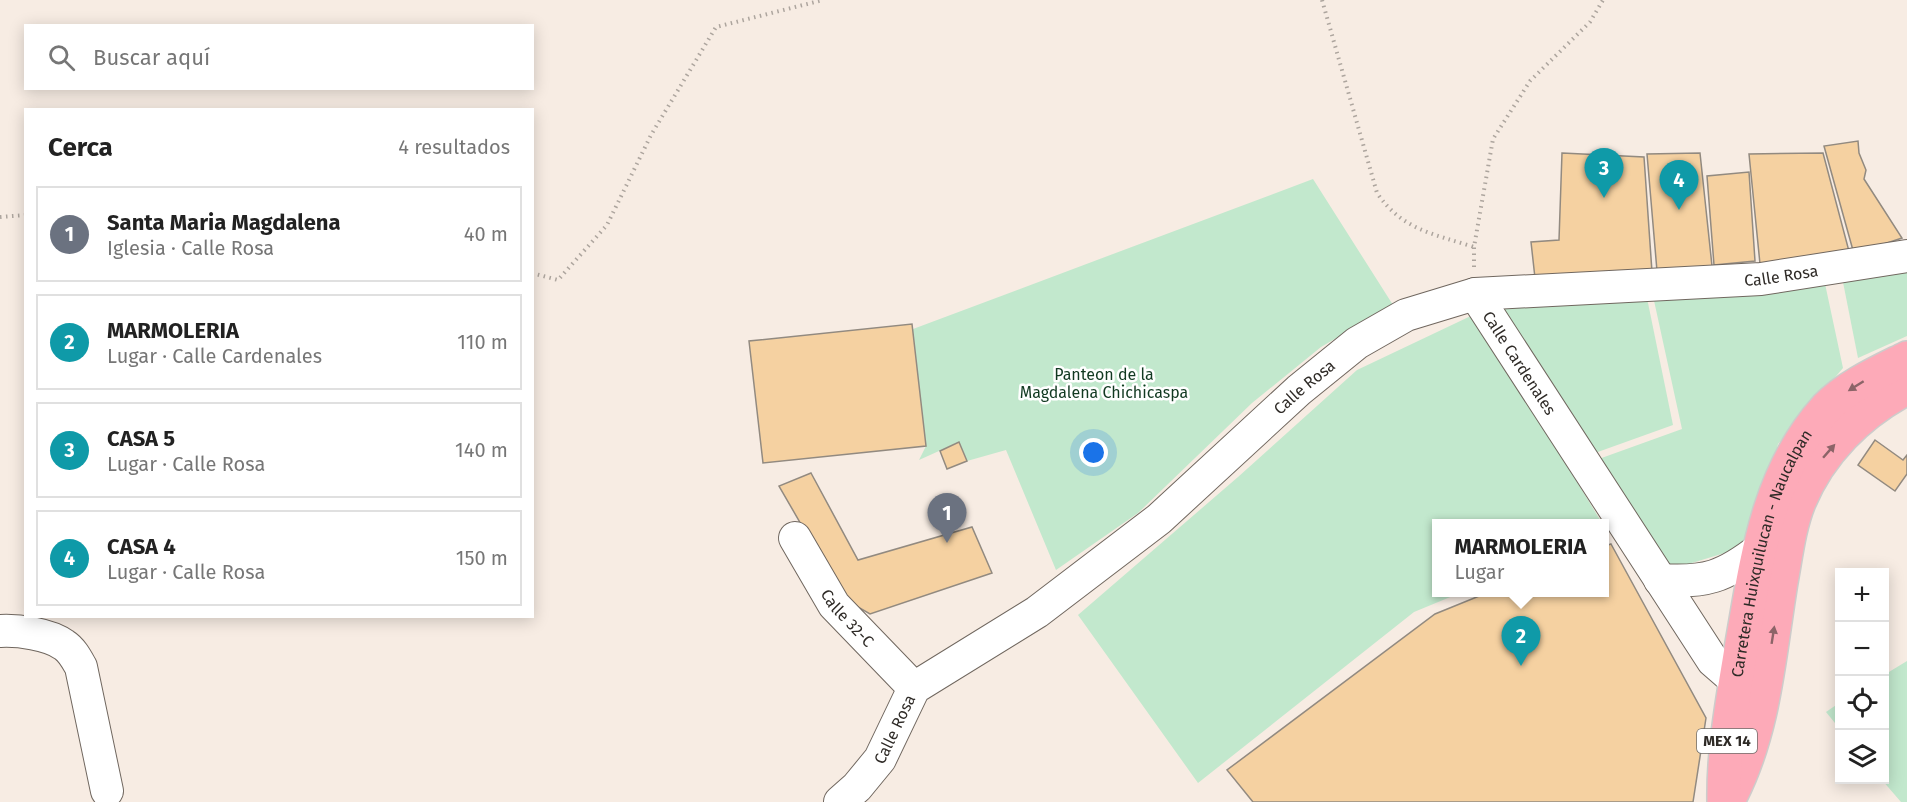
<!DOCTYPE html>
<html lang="es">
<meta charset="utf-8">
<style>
body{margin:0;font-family:"Fira Sans",sans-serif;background:#f6f6f6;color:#222}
.controls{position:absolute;right:18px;bottom:18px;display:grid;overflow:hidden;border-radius:0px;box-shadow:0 3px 15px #0003}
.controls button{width:54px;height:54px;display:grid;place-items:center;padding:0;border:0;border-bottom:2px solid #e0e0e0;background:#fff;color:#222;font:30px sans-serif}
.you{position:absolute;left:1094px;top:453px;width:21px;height:21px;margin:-15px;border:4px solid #fff;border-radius:50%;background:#1a73e8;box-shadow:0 0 0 9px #1a73e833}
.badge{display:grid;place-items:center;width:39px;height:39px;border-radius:50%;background:#935ad2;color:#fff;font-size:20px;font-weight:700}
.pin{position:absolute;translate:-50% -50px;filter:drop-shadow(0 2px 3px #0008)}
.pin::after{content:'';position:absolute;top:32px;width:21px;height:18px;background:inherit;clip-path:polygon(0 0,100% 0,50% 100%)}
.popup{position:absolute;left:1432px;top:519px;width:177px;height:78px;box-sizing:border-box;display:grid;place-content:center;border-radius:0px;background:#fff;filter:drop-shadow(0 2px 4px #0005);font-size:20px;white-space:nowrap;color:#767676}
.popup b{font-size:22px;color:#222}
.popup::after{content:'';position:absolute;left:50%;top:100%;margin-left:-12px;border:12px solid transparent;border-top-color:#fff}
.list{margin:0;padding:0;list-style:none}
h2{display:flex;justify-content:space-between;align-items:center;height:78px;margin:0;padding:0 24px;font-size:26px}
h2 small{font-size:20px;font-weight:400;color:#767676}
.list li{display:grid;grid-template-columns:39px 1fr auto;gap:18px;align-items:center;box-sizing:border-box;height:96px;margin:0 12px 12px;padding:0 12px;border:2px solid #e0e0e0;border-radius:0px}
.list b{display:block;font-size:22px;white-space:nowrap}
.list p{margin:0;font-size:20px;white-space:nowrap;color:#767676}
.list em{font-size:20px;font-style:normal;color:#767676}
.icon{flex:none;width:33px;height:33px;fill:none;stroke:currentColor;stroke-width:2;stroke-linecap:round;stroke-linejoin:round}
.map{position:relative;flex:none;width:1907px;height:802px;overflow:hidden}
.search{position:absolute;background:#fff;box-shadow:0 3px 15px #0003;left:24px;top:24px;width:510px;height:66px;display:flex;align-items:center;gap:15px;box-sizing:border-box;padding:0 21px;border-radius:0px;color:#767676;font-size:22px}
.panel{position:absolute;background:#fff;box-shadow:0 3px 15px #0003;left:24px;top:108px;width:510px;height:510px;border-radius:0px}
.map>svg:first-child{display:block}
.green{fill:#c2e8cd}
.building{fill:#f5d1a1;stroke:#928a80;stroke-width:1.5}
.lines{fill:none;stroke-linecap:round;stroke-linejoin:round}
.minor-casing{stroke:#70675f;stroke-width:34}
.primary-casing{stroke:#cdcccb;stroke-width:36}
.path{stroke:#ada59e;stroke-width:4;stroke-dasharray:1.5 4.5;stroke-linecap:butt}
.minor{stroke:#fff;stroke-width:32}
.primary{stroke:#fdaab8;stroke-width:33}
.oneway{fill:#8c6468}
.labels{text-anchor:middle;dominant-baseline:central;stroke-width:5;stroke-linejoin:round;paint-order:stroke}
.shield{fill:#fff;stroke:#6d6b68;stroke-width:1.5}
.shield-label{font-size:15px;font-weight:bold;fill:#2f2b27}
.street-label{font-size:16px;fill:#2f2b27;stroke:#fff}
.park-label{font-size:16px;fill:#113921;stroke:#fff}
</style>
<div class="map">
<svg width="1907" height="802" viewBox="0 0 1907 802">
<rect width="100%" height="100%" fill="#f7ece3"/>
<g class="green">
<polygon points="1313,179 1393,305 1321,347 1252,403 1138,513 1056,570 1006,450 967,461 959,442 919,460 926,446 897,335"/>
<polygon points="1907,260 1907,336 1858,358 1841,272"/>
<polygon points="1824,279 1843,368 1778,444 1754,544 1669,570 1596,460 1682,429 1653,296"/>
<polygon points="1647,298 1673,425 1595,453 1494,305"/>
<polygon points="1475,314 1602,523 1437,524 1437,592 1460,593 1414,612 1198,783 1078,615 1238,477 1357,370"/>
<polygon points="1907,661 1907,802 1901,802 1882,780 1884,780 1884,675"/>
<polygon points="1839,703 1839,728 1826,712"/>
</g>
<g class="building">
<polygon points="1858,141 1859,153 1866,170 1864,179 1902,238 1854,254 1824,146"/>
<polygon points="1562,153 1644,157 1652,272 1535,278 1531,242 1559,240"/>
<polygon points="1700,153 1712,266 1657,271 1647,154"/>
<polygon points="1823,153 1850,255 1760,264 1749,154"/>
<polygon points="1749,172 1755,261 1714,265 1707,176"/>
<polygon points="912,324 926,446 763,463 749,341"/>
<polygon points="1875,440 1903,460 1907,455 1907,474 1895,491 1858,465"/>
<polygon points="959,442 967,461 947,469 940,451"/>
<polygon points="811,473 858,560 972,527 992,573 870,614 844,599 779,486"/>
<polygon points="1611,544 1706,718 1693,802 1253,802 1227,770 1435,614 1489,592 1605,592 1605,546"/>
</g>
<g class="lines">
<defs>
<g id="minor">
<path id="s1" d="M1475,294L1713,661L1736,681L1756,689"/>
<path id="s2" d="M795,538L834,605L914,688"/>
<path d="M1660,580C1706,583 1724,577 1760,549"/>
<path d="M0,631C18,630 49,634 64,645C72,650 77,660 81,667L107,791"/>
<path id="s3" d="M840,802L857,787L880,759L914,688L1037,612L1159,519L1299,390L1357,343L1406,315L1475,294L1761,279L1907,256"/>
</g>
<g id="primary">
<path d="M1731,795C1765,728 1769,655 1781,582C1786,555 1789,527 1799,502C1820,452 1859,413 1907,388"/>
<path id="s4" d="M1724,802C1723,750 1733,699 1741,649C1756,565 1766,474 1826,408C1847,386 1881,371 1907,358"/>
</g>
</defs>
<use href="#minor" class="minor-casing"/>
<use href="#primary" class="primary-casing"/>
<g class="path">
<path d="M1322,0L1377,193C1402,230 1434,234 1474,247"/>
<polyline points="0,217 26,215"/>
<polyline points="1474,267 1474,247 1493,139 1530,81 1590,22 1603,0"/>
<polyline points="532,273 558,280 607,225 651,135 716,27 823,0"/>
</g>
<use href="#minor" class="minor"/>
<use href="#primary" class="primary"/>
</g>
<defs><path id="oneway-solid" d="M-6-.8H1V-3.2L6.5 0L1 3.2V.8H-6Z" transform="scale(1.5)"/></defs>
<g class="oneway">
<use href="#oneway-solid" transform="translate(1856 386) rotate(148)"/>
<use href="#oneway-solid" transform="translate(1829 451) rotate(-49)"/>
<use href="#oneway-solid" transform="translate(1773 635) rotate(-81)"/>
</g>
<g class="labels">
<rect class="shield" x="1697" y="729" width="60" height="24" rx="4.5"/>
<g class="shield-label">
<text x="1727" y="741">MEX 14</text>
</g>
<g class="street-label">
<text stroke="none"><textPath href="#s3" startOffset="1136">Calle Rosa</textPath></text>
<text stroke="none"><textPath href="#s1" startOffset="82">Calle Cardenales</textPath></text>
<text stroke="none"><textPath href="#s3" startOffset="632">Calle Rosa</textPath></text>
<text stroke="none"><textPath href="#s4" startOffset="255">Carretera Huixquilucan - Naucalpan</textPath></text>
<text stroke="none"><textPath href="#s2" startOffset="96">Calle 32-C</textPath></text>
<text stroke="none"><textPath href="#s3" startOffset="92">Calle Rosa</textPath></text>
</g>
<g class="park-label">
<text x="1104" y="374">Panteon de la<tspan x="1104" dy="18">Magdalena Chichicaspa</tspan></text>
</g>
</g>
</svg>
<div class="controls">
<button>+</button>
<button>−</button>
<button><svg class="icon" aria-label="locate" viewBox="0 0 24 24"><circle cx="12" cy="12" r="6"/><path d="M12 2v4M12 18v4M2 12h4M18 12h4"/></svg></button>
<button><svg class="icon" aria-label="layers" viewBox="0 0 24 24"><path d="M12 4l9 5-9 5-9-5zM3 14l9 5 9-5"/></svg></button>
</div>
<div class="you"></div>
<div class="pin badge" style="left:947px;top:543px;background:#6b7280">1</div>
<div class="pin badge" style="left:1521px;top:666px;background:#0f9aa8">2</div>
<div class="popup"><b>MARMOLERIA</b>Lugar</div>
<div class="pin badge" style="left:1604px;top:198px;background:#0f9aa8">3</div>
<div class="pin badge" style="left:1679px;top:210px;background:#0f9aa8">4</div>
<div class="search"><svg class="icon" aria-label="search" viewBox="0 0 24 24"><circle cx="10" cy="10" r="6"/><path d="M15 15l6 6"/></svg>Buscar aquí</div>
<section class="panel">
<h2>Cerca<small>4 resultados</small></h2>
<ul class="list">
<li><span class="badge" style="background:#6b7280">1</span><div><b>Santa Maria Magdalena</b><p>Iglesia · Calle Rosa</p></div><em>40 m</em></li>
<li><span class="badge" style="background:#0f9aa8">2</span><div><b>MARMOLERIA</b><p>Lugar · Calle Cardenales</p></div><em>110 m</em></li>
<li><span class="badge" style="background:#0f9aa8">3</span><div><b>CASA 5</b><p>Lugar · Calle Rosa</p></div><em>140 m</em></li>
<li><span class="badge" style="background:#0f9aa8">4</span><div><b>CASA 4</b><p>Lugar · Calle Rosa</p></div><em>150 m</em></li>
</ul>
</section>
</div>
